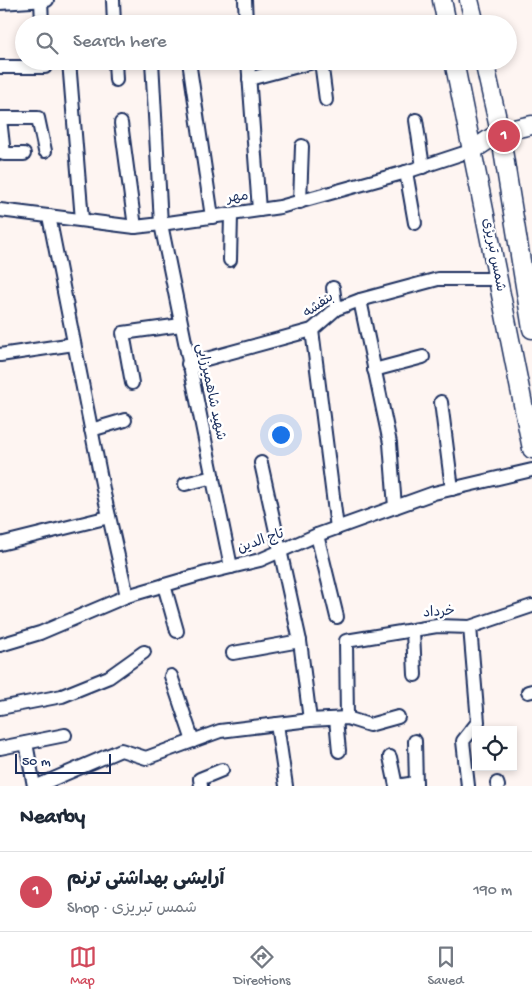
<!DOCTYPE html>
<meta charset="utf-8">
<style>
body{margin:0;font-family:"Gochi Hand","Playpen Sans Arabic",sans-serif;background:#f2f2f3;color:#1f2937}
.controls{position:absolute;right:15px;bottom:15px;display:grid;overflow:hidden;border-radius:0px;box-shadow:0 2px 8px #0003}
.controls button{width:45px;height:45px;display:grid;place-items:center;padding:0;border:0;border-bottom:1px solid #e0e1e3;background:#fff;color:#1f2937;font:25px sans-serif}
.scale{position:absolute;left:15px;bottom:12px;width:96px;box-sizing:border-box;padding-left:5px;border:2px solid #1b2f5e;border-top:0;font-size:14px;line-height:18px;white-space:nowrap;color:#1b2f5e;-webkit-text-stroke:4px #fff;paint-order:stroke}
.you{position:absolute;left:280px;top:434px;width:18px;height:18px;margin:-12px;border:4px solid #fff;border-radius:50%;background:#1a73e8;box-shadow:0 0 0 8px #1a73e833}
.badge{display:grid;place-items:center;width:32px;height:32px;border-radius:50%;background:#d1495b;color:#fff;font-size:16px;font-weight:700}
.pin{position:absolute;translate:-50% -50%;border:2px solid #fff;box-shadow:0 1px 5px #0006}
.list{margin:0;padding:0;list-style:none}
h2{display:flex;justify-content:space-between;align-items:center;height:65px;margin:0;padding:0 20px;font-size:21px}
h2 small{font-size:16px;font-weight:400;color:#747a83}
.list li{display:grid;grid-template-columns:32px 1fr auto;gap:15px;align-items:center;box-sizing:border-box;height:80px;padding:0 20px;border-top:1px solid #e0e1e3}
.list b{display:block;font-size:19px;white-space:nowrap}
.list p{margin:0;font-size:16px;white-space:nowrap;color:#747a83}
.list em{font-size:16px;font-style:normal;color:#747a83}
.icon{flex:none;width:28px;height:28px;fill:none;stroke:currentColor;stroke-width:2;stroke-linecap:round;stroke-linejoin:round}
.map{position:relative;flex:none;width:532px;height:786px;overflow:hidden}
.search{position:absolute;background:#fff;box-shadow:0 2px 8px #0003;left:15px;right:15px;top:15px;height:55px;display:flex;align-items:center;gap:12px;box-sizing:border-box;padding:0 18px;border-radius:28px;color:#747a83;font-size:19px}
.sheet{height:145px;background:#fff}
nav{display:flex;justify-content:space-around;align-items:center;box-sizing:border-box;height:70px;border-top:1px solid #e0e1e3;background:#fff;font-size:14px;color:#747a83}
nav a{display:grid;justify-items:center;gap:2px}
nav .on{color:#d1495b}
.map>svg:first-child{display:block}
.lines{fill:none;stroke-linecap:round;stroke-linejoin:round}
.street-casing{stroke:#1b2f5e;stroke-width:16}
.secondary-casing{stroke:#1b2f5e;stroke-width:21}
.street{stroke:#fff;stroke-width:12}
.secondary{stroke:#fff;stroke-width:18}
.labels{text-anchor:middle;dominant-baseline:central;stroke-width:5;stroke-linejoin:round;paint-order:stroke}
.street-label{font-size:14px;fill:#1b2f5e;stroke:#fff}
</style>
<div class="map">
<svg width="532" height="786" viewBox="0 0 532 786">
<rect width="100%" height="100%" fill="#fef5f2"/>
<filter id="ink" filterUnits="userSpaceOnUse"><feTurbulence type="fractalNoise" baseFrequency=".02" numOctaves="2"/><feDisplacementMap in="SourceGraphic" scale="10" xChannelSelector="R" yChannelSelector="G"/><feConvolveMatrix kernelMatrix="1 2 1 2 8 2 1 2 1" color-interpolation-filters="sRGB"/></filter>
<g filter="url(#ink)">
<g class="lines">
<defs>
<g id="street">
<polyline points="41,0 42,24"/>
<polyline points="113,0 114,24"/>
<polyline points="245,0 246,24"/>
<polyline points="0,3 47,0"/>
<polyline points="69,61 82,220"/>
<polyline points="115,61 116,80"/>
<polyline points="152,61 161,224 231,567"/>
<polyline points="189,61 212,217"/>
<polyline points="248,61 259,210"/>
<polyline points="321,61 326,100"/>
<polyline points="0,67 45,67 45,61"/>
<polyline points="249,79 317,61"/>
<polyline points="0,118 38,118 45,151"/>
<polyline points="0,119 4,154 24,154"/>
<polyline points="416,120 423,167"/>
<polyline points="121,123 135,227"/>
<polyline points="406,172 415,223"/>
<polyline points="300,202 302,146"/>
<polyline points="0,210 135,227 161,224 280,207 406,172 473,150"/>
<polyline points="49,216 104,494 127,596"/>
<polyline points="230,260 231,215"/>
<polyline points="333,288 336,309"/>
<polyline points="360,300 390,443 395,507"/>
<polyline points="312,330 337,528"/>
<polyline points="0,355 74,344"/>
<polyline points="188,364 312,330 336,309 360,300 438,279 498,279"/>
<polyline points="374,370 423,357"/>
<polyline points="132,383 123,333 181,325"/>
<polyline points="441,402 452,489"/>
<polyline points="91,430 125,420"/>
<polyline points="261,463 300,641 310,720"/>
<polyline points="185,484 213,477"/>
<polyline points="317,535 337,617"/>
<polyline points="0,544 109,517"/>
<polyline points="164,585 177,631"/>
<polyline points="413,631 415,675"/>
<polyline points="0,645 40,633 127,596 206,573 260,560 317,535 434,493 532,470"/>
<polyline points="233,653 300,641"/>
<polyline points="171,676 193,741"/>
<polyline points="528,692 532,691"/>
<polyline points="0,708 62,696 109,677 144,652"/>
<polyline points="347,718 346,641 437,626 470,627 532,606"/>
<polyline points="336,719 339,751"/>
<polyline points="277,724 286,786"/>
<polyline points="415,741 416,786"/>
<polyline points="26,743 34,786"/>
<polyline points="0,748 65,735"/>
<polyline points="390,757 396,786 416,783"/>
<polyline points="497,783 498,786"/>
<polyline points="37,786 121,750 146,758 220,731 310,720 347,718 369,725 398,717"/>
<polyline points="201,786 200,779 222,770"/>
<polyline points="468,786 463,741 478,722 470,627"/>
</g>
<g id="secondary">
<polyline points="442,0 447,24"/>
<polyline points="469,0 475,24"/>
<polyline points="454,61 532,449"/>
<polyline points="484,61 500,132 532,329"/>
<polyline points="473,150 500,132 532,125"/>
</g>
</defs>
<use href="#street" class="street-casing"/>
<use href="#secondary" class="secondary-casing"/>
<use href="#street" class="street"/>
<use href="#secondary" class="secondary"/>
</g>
</g>
<g class="labels">
<g class="street-label">
<text transform="translate(238 198) rotate(-8)">مهر</text>
<text transform="translate(493 255) rotate(79)">شمس تبریزی</text>
<text transform="translate(319 306) rotate(-35)">بنفشه</text>
<text transform="translate(210 392) rotate(78)">شهید شاهمیرزایی</text>
<text transform="translate(261 542) rotate(-19)">تاج الدین</text>
<text transform="translate(439 613) rotate(-4)">خرداد</text>
</g>
</g>
</svg>
<div class="controls">
<button><svg class="icon" aria-label="locate" viewBox="0 0 24 24"><circle cx="12" cy="12" r="6"/><path d="M12 2v4M12 18v4M2 12h4M18 12h4"/></svg></button>
</div>
<div class="scale">50 m</div>
<div class="you"></div>
<div class="pin badge" style="left:504px;top:136px">1</div>
<div class="search"><svg class="icon" aria-label="search" viewBox="0 0 24 24"><circle cx="10" cy="10" r="6"/><path d="M15 15l6 6"/></svg>Search here</div>
</div>
<section class="sheet">
<h2>Nearby<small></small></h2>
<ul class="list">
<li><span class="badge">1</span><div><b>آرایشی بهداشتی ترنم</b><p>Shop · شمس تبریزی</p></div><em>190 m</em></li>
</ul>
</section>
<nav>
<a class="on"><svg class="icon" aria-label="map" viewBox="0 0 24 24"><path d="M3 6l6-2 6 2 6-2v14l-6 2-6-2-6 2zM9 4v14M15 6v14"/></svg>Map</a>
<a><svg class="icon" aria-label="directions" viewBox="0 0 24 24"><path d="M12 3l9 9-9 9-9-9zM9 14v-3h6M13 9l2 2-2 2"/></svg>Directions</a>
<a><svg class="icon" aria-label="saved" viewBox="0 0 24 24"><path d="M7 4h10v16l-5-4-5 4z"/></svg>Saved</a>
</nav>
